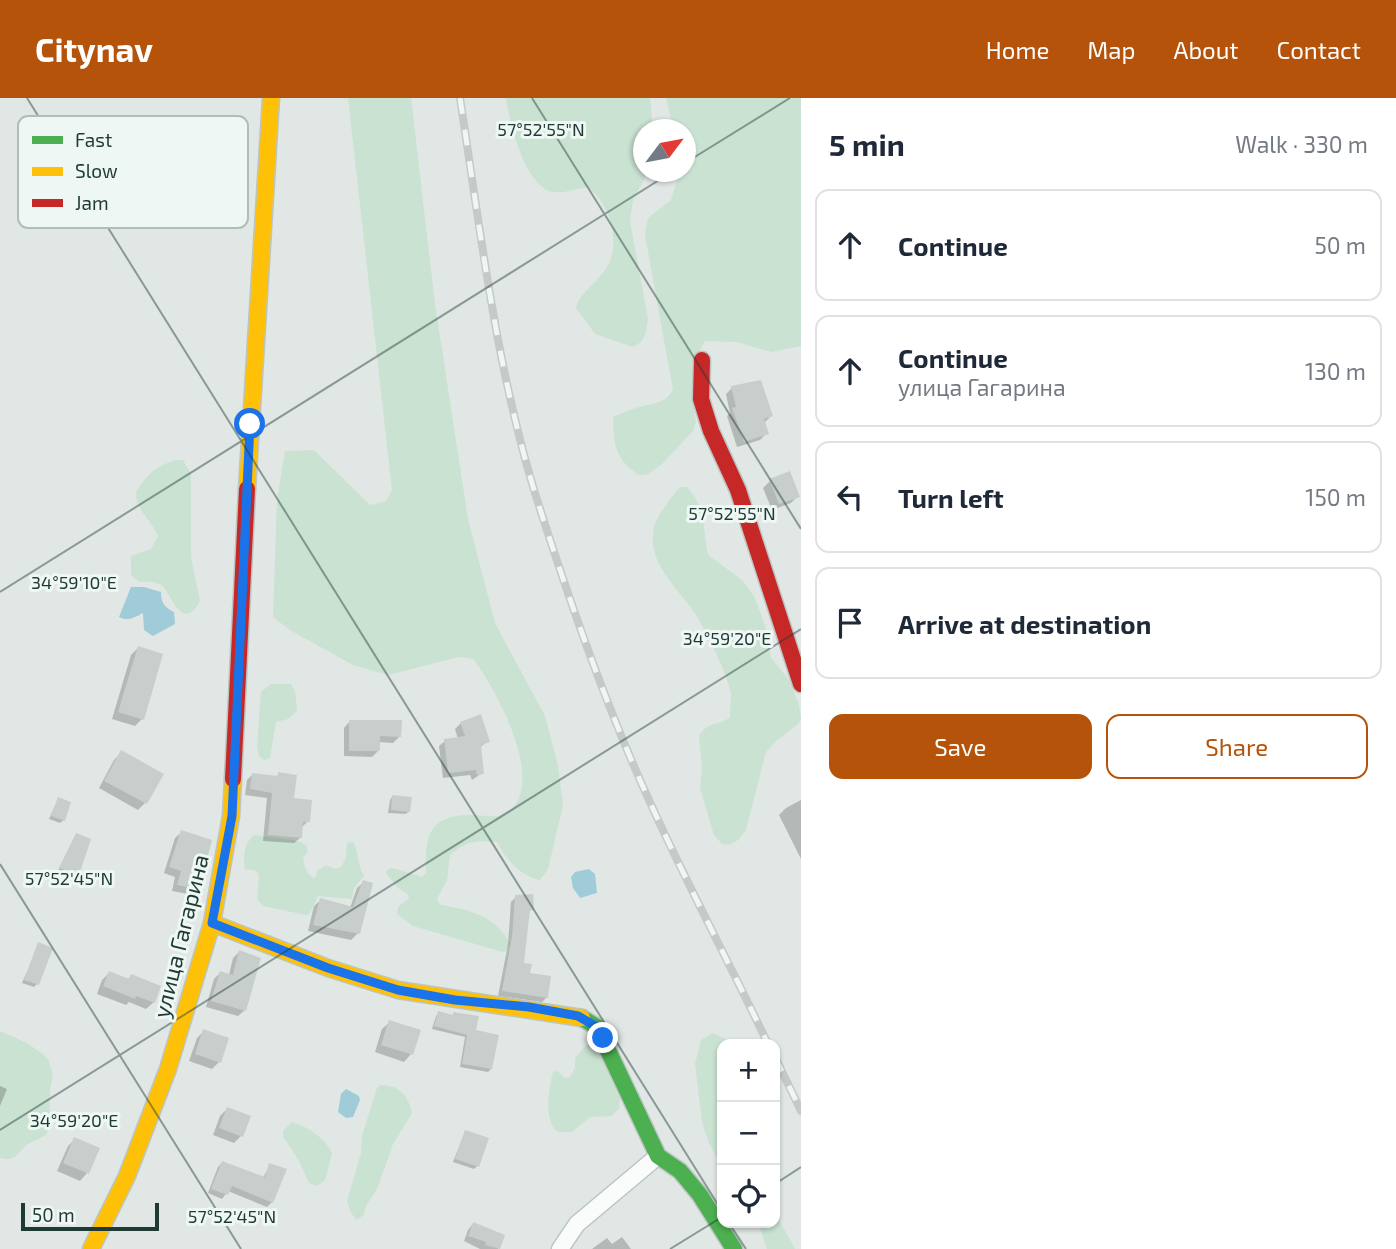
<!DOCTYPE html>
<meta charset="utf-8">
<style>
body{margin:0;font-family:"Exo 2",sans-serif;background:#f2f2f3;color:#1f2937}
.controls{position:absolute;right:21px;bottom:21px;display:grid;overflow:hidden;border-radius:14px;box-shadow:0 2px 5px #0004}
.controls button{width:63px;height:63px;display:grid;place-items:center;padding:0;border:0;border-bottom:2px solid #e0e1e3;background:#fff;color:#1f2937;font:35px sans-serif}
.compass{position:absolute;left:633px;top:21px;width:63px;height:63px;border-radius:50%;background:#fff;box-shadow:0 2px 5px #0004;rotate:58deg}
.scale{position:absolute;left:21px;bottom:18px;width:138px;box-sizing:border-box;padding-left:7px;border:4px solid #1f3a35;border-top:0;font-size:19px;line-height:24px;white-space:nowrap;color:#1f3a35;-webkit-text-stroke:5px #eef7f3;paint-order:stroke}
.stop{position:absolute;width:21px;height:21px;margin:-16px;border:5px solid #1a73e8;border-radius:50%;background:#fff}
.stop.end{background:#1a73e8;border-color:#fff;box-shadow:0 2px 7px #0008}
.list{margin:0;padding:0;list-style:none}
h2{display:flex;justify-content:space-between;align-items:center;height:91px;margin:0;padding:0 28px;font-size:30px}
h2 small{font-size:23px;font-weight:400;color:#747a83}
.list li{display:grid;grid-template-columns:46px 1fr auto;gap:21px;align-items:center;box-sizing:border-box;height:112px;margin:0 14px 14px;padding:0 14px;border:2px solid #e0e1e3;border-radius:14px}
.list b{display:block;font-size:26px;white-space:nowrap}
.list p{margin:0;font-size:23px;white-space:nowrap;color:#747a83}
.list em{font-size:23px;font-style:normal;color:#747a83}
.actions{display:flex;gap:14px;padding:21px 28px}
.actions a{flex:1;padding:16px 0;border:2px solid #b45309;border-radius:14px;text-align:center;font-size:24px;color:#b45309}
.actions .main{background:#b45309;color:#fff}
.icon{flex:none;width:38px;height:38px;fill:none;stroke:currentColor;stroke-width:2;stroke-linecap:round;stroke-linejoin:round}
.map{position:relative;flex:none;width:801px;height:1151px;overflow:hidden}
header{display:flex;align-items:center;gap:42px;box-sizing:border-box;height:98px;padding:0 35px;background:#b45309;color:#fff}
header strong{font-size:33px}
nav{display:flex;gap:38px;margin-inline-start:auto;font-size:24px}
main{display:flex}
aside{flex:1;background:#fff}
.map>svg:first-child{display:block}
.green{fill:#c9e2d2}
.water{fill:#9fccd8}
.shadow{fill:#0003}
.building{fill:#c8cecc}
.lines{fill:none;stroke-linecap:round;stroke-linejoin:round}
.street-casing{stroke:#bec4c2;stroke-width:19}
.fast-casing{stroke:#bdc5c2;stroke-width:19}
.slow-casing{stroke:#bdc5c2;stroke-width:19}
.jam-casing{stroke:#bdc5c2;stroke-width:19}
.street{stroke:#fafbfb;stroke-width:16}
.fast{stroke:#4caf50;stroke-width:16}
.slow{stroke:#ffc107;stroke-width:16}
.jam{stroke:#c62828;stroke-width:16}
.rail-casing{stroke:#c6c9c9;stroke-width:8}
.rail{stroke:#eef7f3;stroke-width:5;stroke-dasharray:16;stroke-linecap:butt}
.route{stroke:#1a73e8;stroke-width:9}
.ticks{fill:none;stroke:#1f3a35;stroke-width:2;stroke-opacity:0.45}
.labels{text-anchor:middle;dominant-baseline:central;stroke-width:6;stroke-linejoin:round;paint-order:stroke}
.street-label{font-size:23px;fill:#1f3a35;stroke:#eef7f3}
.key{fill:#eef7f3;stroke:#b0beba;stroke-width:2}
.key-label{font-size:19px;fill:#1f3a35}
.ticks-label{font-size:18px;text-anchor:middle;fill:#1f3a35;stroke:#eef7f3;stroke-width:6;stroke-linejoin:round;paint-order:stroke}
</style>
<header>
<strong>Citynav</strong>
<nav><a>Home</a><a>Map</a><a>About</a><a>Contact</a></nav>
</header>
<main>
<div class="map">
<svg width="801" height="1151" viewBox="0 0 801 1151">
<rect width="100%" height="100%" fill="#e1e7e5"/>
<g class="green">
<path d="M348,0H411L435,206L468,421L495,525L545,618L558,668L563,707L548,771L540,782C521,778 505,761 497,744C476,742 465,743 450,757L447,782L437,801L440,807C469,811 495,818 510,845L506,853L503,854L413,828L397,816L398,809L409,800L408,796L398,790L386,775L388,771L393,770L422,779L426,775C425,736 429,716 474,717C482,717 493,720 501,717C554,696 495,588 473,561L459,559L388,577L353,567L290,532L273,519L277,403L285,353L314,352L370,407L386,403L392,392Z"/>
<path d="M506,0H650L653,31L643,32V74H648L633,102L630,123L648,221C646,234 646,243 633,249L595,236L576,210C580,194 596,186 605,172C623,148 610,104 587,89C576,91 560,97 549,93C523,82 510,25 506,0Z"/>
<path d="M666,0H801V248L771,254L737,244L705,243L692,266L693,305L696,324L693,333L662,366L648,376L639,377C616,362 613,347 613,319C621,316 628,312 636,310C651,305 663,308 673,292L645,137L648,120L671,102L679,74H685V32L673,31Z"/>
<path d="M175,362H183L191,376V459L200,503C181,537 171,493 161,487C154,483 146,483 139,484L131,477V458L151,451L158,438C152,422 135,412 136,394C146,377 156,368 175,362Z"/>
<path d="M681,389H687C707,411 702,429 708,457L742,482L754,498L765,527L771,560L789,582L799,607L801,621L798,626L776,643L766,654L746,732L738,742L729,747L722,746L714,737L700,690L702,670L699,637C712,621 718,629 730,619C730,612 731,604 731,597C729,579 705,530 694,514C678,491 649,466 653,435C654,420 668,405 676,393Z"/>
<polygon points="271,586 291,586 295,593 297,613 288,621 276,624 270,660 264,662 259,658 257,649 261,594"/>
<path d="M254,737L298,743L306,747L308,754L303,759C304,768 306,774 313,780L316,779L317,773L326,767L335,771L341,769L346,760L347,745L353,744C360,756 357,767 364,778L354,790L352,801L318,798L310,815L306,817L263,808L257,801L259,778L257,773L245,771C243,759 244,745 254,737Z"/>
<polygon points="0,933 27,945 44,957 49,963 53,977 50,991 49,1030 46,1037 26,1047 15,1059 9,1061 0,1060"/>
<polygon points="713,935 735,946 722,946 722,1070 709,1045 702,1024 695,966 701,942"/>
<path d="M592,946L596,949L620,1001L619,1011L611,1018L590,1019L572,1034H558C543,1023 549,990 553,974L558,973L565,980L570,979L575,970V960L587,947Z"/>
<path d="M381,987C400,987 408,998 412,1015L393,1046L377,1091L366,1108L364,1117L356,1122L351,1114L347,1103L361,1055L362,1038L377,990Z"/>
<path d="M292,1024C308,1029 325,1040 332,1055L325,1082L317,1088L309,1085L299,1063L283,1038V1033Z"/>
<polygon points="775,1115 795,1151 767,1151 758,1125 775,1125"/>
</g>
<g class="water">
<path d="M131,489H144L161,494C161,505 164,509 174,514L175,526L153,538L144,532L143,515C135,519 128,524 119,519Z"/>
<polygon points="589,771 595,776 597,795 580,800 573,790 571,779 575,774"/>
<polygon points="346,991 359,998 360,1002 353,1019 346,1020 338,1014 341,996"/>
</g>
<g class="shadow">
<polygon points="732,290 771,318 765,324 767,335 760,342 737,349 727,318 730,315 726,296"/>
<polygon points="770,383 798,398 791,405 772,412 763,390"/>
<polygon points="138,550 142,621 135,628 112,621 131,557"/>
<polygon points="350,623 400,638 393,645 379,644 379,652 372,659 344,658 344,630"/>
<polygon points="461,625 488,643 479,650 482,675 472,682 470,677 443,680 439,648 445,643 458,641 455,631"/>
<polygon points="121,655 145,705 138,712 99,690 114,662"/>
<polygon points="253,676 275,680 279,676 292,702 308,723 301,730 300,740 294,745 263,743 267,700 245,697 247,682"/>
<polygon points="393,698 409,713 406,716 388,715 390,702"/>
<polygon points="58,701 64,722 60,725 49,721"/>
<polygon points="801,702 801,761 779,717 786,710"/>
<polygon points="182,734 205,764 199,770 194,790 188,796 172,793 175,779 164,775 175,740"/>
<polygon points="76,737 77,776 74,779 58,773"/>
<polygon points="364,784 358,835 351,842 308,833 314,808 321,802 350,810 357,790"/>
<polygon points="516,799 532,811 528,815 522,866 547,899 542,904 498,898 508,846 511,804"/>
<polygon points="39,847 37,886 34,889 22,885"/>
<polygon points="239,854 245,912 238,918 206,909 214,881 220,875 229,877 233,860"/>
<polygon points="109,875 127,882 131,878 154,904 146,911 129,904 126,907 97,896 102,882"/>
<polygon points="439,915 452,918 454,916 473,934 491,971 488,974 460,969 465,939 432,931 436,918"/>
<polygon points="390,924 419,933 411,956 404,964 375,954 382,931"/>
<polygon points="204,933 219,964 212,971 189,963 197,940"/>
<polygon points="0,988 7,991 0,1008"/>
<polygon points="227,1011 241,1038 234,1045 213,1037 220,1018"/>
<polygon points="465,1034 477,1068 474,1071 453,1064"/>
<polygon points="75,1041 98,1051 87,1075 80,1083 57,1073 68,1048"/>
<polygon points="222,1065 263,1080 270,1067 272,1104 267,1109 228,1093 222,1101 208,1095 218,1069"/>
<polygon points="473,1126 503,1138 498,1151 480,1151 464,1143 468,1132"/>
<polygon points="622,1139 631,1151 592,1151 607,1140 612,1146"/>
</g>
<g class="building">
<polygon points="761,282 773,318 764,321 769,336 744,344 732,310 736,309 731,288"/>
<polygon points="790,373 800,399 779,406 769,381"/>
<polygon points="138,548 163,556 144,622 118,614"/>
<polygon points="481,616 490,644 481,647 484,676 477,677 476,672 448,675 444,641 465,638 460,624"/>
<polygon points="349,622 402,622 401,639 380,638 380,653 349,653"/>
<polygon points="121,652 164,676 147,706 104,683"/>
<polygon points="278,674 297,677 294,700 312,702 310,724 303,724 302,740 268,737 272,695 250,691 252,675 278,678"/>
<polygon points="392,697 412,699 410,714 391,712"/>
<polygon points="58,699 71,704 65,723 51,718"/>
<polygon points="181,732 212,742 206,765 202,763 196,791 177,787 181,773 169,769"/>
<polygon points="76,735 91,741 79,777 59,770"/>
<polygon points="363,782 373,785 360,836 313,827 320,800 353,809"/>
<polygon points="533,796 534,812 530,812 524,865 532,866 530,875 551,878 548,900 502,893 512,839 515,797"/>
<polygon points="38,844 53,850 39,887 24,882"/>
<polygon points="239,852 261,860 246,913 211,903 220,873 233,877"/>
<polygon points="109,873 129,881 131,876 161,888 155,905 136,898 135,901 103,888"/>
<polygon points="438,913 453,917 453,914 479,918 476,932 499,937 492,971 462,966 467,937 434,928"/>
<polygon points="389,922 421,932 413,957 381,947"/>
<polygon points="203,931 229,940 221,965 195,956"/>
<polygon points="227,1009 251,1018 243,1039 219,1030"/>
<polygon points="465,1032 489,1040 479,1069 455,1061"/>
<polygon points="74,1039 100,1050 89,1076 63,1065"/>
<polygon points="222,1063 265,1079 269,1065 287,1071 273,1105 232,1088 228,1097 211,1091"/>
<polygon points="473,1124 505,1137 500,1151 485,1147 486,1144 468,1138"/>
</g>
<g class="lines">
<defs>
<polyline id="street" points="560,1151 577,1126 658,1058"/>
<polyline id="fast" points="582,920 597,929 658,1058 680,1073 700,1097 734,1151"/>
<g id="slow">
<polyline points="247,391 271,0"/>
<polyline points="212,825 328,870 398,892 582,920"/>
<polyline points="91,1151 127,1078 168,971 212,825 231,718 233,681"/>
</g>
<g id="jam">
<polyline points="702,262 701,301 711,333 738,392 801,586"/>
<polyline points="233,681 247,391"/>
</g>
</defs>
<use href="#street" class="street-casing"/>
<use href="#fast" class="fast-casing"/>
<use href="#slow" class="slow-casing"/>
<use href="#jam" class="jam-casing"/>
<use href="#street" class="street"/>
<use href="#fast" class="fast"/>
<use href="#slow" class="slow"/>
<use href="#jam" class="jam"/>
<defs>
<g id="rail">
<path d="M460,0C481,137 497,278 540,411C573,513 609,616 654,713C690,792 731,868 768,946"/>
<polyline points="775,959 801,1013"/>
</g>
</defs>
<use href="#rail" class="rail-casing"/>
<use href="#rail" class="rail"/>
</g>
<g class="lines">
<polyline class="route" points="250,326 232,718 212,825 328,870 398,892 455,902 529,909 578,918 597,929 603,940"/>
</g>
<path class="ticks" d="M27,0L722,1113M532,0L801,431M685,65L790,0M0,494L672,74M0,766L241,1151M0,1032L801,531M775,1086L801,1069M729,1125L746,1151M670,1151L722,1119"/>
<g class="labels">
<g class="street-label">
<text transform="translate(180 838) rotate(-76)">улица Гагарина</text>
</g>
</g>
<rect x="18" y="18" width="230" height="112" rx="10" class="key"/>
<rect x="32" y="38" width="31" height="8" fill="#4caf50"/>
<rect x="32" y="69" width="31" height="9" fill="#ffc107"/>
<rect x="32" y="101" width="31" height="8" fill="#c62828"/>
<g class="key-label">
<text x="75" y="49">Fast</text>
<text x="75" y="80">Slow</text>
<text x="75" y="112">Jam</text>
</g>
<g class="ticks-label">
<text x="541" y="38">57°52'55"N</text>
<text x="732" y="422">57°52'55"N</text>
<text x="74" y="491">34°59'10"E</text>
<text x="727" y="547">34°59'20"E</text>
<text x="69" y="787">57°52'45"N</text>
<text x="74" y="1029">34°59'20"E</text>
<text x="232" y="1125">57°52'45"N</text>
</g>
</svg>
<div class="controls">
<button>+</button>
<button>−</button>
<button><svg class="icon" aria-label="locate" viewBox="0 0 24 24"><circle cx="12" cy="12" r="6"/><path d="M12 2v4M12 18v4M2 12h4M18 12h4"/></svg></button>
</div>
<svg class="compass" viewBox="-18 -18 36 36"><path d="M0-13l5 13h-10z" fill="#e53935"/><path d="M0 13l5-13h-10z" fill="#747a83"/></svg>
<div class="scale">50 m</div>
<div class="stop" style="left:250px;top:326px"></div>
<div class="stop end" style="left:603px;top:940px"></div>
</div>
<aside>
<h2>5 min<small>Walk · 330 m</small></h2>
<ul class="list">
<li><svg class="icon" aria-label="ahead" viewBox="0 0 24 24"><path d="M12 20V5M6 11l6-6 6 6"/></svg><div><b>Continue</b></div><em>50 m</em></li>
<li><svg class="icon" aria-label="ahead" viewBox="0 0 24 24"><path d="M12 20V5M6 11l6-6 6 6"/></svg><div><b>Continue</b><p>улица Гагарина</p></div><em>130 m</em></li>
<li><svg class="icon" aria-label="left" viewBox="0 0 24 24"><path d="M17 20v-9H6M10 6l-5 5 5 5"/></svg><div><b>Turn left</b></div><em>150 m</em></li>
<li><svg class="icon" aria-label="arrive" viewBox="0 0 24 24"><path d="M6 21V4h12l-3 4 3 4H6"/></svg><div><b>Arrive at destination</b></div></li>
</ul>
<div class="actions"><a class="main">Save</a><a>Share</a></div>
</aside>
</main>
